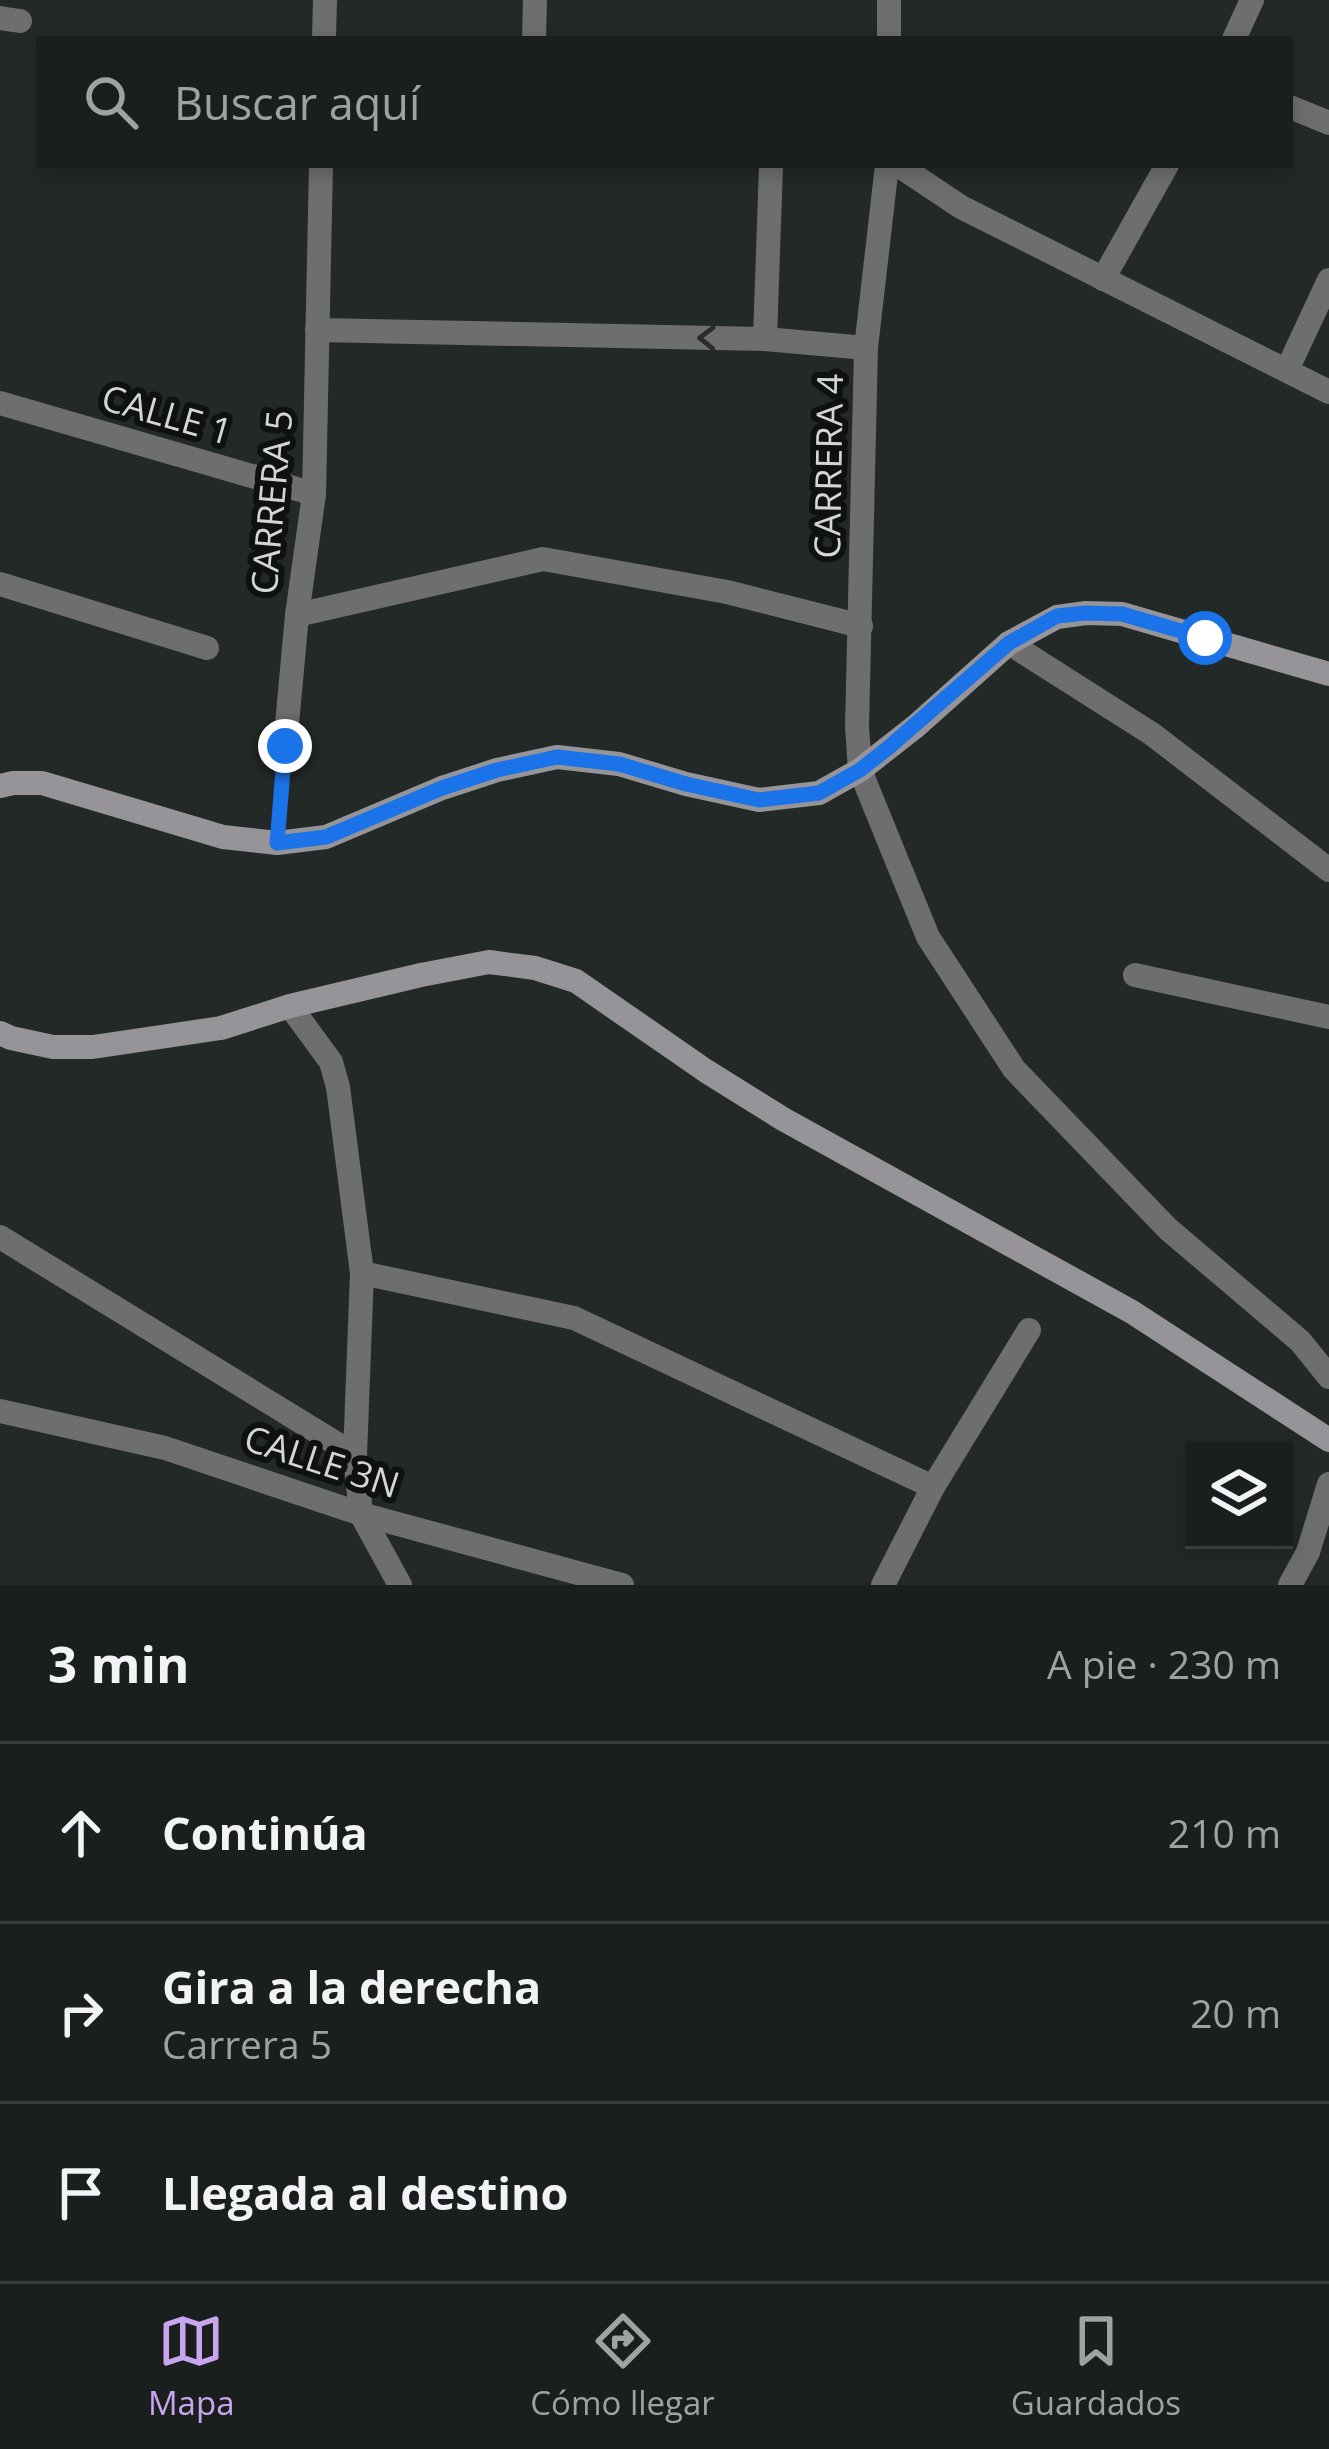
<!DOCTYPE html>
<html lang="es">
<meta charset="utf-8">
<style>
body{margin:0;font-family:"Open Sans",sans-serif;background:#232726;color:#f1f3f6}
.controls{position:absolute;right:36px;bottom:36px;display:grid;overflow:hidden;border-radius:0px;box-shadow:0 6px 18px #0003}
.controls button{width:108px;height:108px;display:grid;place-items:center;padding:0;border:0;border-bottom:3px solid #383d3b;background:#1a1f1d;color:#f1f3f6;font:60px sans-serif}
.stop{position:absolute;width:36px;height:36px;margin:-27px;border:9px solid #1a73e8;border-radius:50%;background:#fff}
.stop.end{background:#1a73e8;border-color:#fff;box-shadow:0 3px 12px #0008}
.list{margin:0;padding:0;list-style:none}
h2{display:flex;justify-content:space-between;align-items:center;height:156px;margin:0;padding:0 48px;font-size:51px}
h2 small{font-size:39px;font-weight:400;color:#9fa2a4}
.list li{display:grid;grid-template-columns:78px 1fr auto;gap:36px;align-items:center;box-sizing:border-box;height:180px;padding:0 48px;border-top:3px solid #383d3b}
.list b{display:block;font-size:45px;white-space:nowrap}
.list p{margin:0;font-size:39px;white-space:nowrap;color:#9fa2a4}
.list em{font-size:39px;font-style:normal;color:#9fa2a4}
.icon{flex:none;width:66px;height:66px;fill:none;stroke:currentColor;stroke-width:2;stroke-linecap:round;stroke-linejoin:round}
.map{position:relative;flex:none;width:1329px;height:1585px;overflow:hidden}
.search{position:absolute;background:#1a1f1d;box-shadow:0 6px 18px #0003;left:36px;right:36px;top:36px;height:132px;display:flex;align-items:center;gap:30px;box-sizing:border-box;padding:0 42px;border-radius:0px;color:#9fa2a4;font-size:45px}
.sheet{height:696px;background:#1a1f1d}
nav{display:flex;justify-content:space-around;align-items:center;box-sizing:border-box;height:168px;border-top:3px solid #383d3b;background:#1a1f1d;font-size:33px;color:#9fa2a4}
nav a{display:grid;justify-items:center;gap:6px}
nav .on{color:#c7a6ef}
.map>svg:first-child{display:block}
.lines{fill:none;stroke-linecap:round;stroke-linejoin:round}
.path{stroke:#7f8382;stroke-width:6;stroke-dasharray:9 6;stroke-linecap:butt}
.street{stroke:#6e6d6f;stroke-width:24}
.secondary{stroke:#969498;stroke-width:24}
.oneway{stroke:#2b2d2c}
.route{stroke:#1a73e8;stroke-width:15}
.labels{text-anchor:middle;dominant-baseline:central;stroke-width:12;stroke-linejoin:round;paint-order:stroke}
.street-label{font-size:36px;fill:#d2d6d5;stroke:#0e1110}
</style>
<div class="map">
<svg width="1329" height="1585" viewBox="0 0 1329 1585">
<rect width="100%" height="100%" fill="#232927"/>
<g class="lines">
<polyline class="path" points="279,816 283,769"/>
<g class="street">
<polyline points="0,18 20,21"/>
<polyline points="324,39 325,0"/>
<polyline points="534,39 535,0"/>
<polyline points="889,39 889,0"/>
<polyline points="1234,39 1252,0"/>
<polyline points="1290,107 1329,123"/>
<polyline points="887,165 866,348 857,727 860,770 928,937 1014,1069 1168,1229 1300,1341 1329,1377"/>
<polyline points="898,165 961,207 1329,392"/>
<polyline points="1103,279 1167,165"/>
<polyline points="317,330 765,339 866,348"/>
<polyline points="765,339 771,165"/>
<polyline points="1287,370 1329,280"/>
<polyline points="0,403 314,494"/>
<polyline points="0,584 207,648"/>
<polyline points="297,615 543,559 727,592 861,626"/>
<polyline points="1009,643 1152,734 1329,870"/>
<polyline points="285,746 297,615 314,494 321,165"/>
<polyline points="1135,975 1329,1017"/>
<polyline points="290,1006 331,1062 338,1087 362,1273 355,1455 361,1514 400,1585"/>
<polyline points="0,1237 355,1455"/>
<polyline points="362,1273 574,1318 933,1487"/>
<polyline points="0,1411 165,1448 361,1514 622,1585"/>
<polyline points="883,1585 933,1487 1029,1330"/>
<polyline points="1290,1585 1308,1552 1329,1484"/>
</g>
<g class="secondary">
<polyline points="0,786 13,783 42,783 223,837 277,843 326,837 442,788 497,770 557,757 619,764 686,784 759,800 819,793 860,770 916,726 1009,643 1057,617 1086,613 1122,614 1329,674"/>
<polyline points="0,1033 11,1038 53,1047 93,1047 221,1028 290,1006 421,975 489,962 535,968 576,981 706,1071 783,1119 1132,1312 1329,1440"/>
</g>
</g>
<defs><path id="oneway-chevron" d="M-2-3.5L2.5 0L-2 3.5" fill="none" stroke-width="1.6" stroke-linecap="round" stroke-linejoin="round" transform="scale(3)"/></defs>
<use class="oneway" href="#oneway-chevron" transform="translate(707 338) rotate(-179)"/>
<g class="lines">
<polyline class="route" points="285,746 277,843 326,837 442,788 497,770 557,757 619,764 686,784 759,800 819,793 860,770 888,748 1009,643 1057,616 1086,613 1122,614 1205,638"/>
</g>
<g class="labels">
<g class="street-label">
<text transform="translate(167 414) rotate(16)">CALLE 1</text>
<text transform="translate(828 466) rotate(-89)">CARRERA 4</text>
<text transform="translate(271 502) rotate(-85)">CARRERA 5</text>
<text transform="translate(322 1461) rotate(18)">CALLE 3N</text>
</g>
</g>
</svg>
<div class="controls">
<button><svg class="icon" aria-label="layers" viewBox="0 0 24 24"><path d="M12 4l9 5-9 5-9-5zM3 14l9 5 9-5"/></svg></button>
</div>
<div class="stop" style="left:1205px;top:638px"></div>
<div class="stop end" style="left:285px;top:746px"></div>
<div class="search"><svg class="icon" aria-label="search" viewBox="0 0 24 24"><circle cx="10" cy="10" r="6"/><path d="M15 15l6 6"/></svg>Buscar aquí</div>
</div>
<section class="sheet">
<h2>3 min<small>A pie · 230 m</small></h2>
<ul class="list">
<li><svg class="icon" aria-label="ahead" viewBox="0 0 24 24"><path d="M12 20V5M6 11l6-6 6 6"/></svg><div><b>Continúa</b></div><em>210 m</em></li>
<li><svg class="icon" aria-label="right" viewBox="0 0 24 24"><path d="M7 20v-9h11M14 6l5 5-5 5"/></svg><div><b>Gira a la derecha</b><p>Carrera 5</p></div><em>20 m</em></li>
<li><svg class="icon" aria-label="arrive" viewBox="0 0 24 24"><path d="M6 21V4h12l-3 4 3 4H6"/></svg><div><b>Llegada al destino</b></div></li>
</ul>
</section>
<nav>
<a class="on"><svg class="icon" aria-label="map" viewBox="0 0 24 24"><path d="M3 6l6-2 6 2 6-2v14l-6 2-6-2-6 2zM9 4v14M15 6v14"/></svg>Mapa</a>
<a><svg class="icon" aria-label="directions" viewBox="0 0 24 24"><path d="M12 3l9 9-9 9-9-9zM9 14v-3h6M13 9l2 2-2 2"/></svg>Cómo llegar</a>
<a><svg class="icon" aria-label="saved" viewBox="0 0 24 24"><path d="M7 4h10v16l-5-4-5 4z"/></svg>Guardados</a>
</nav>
